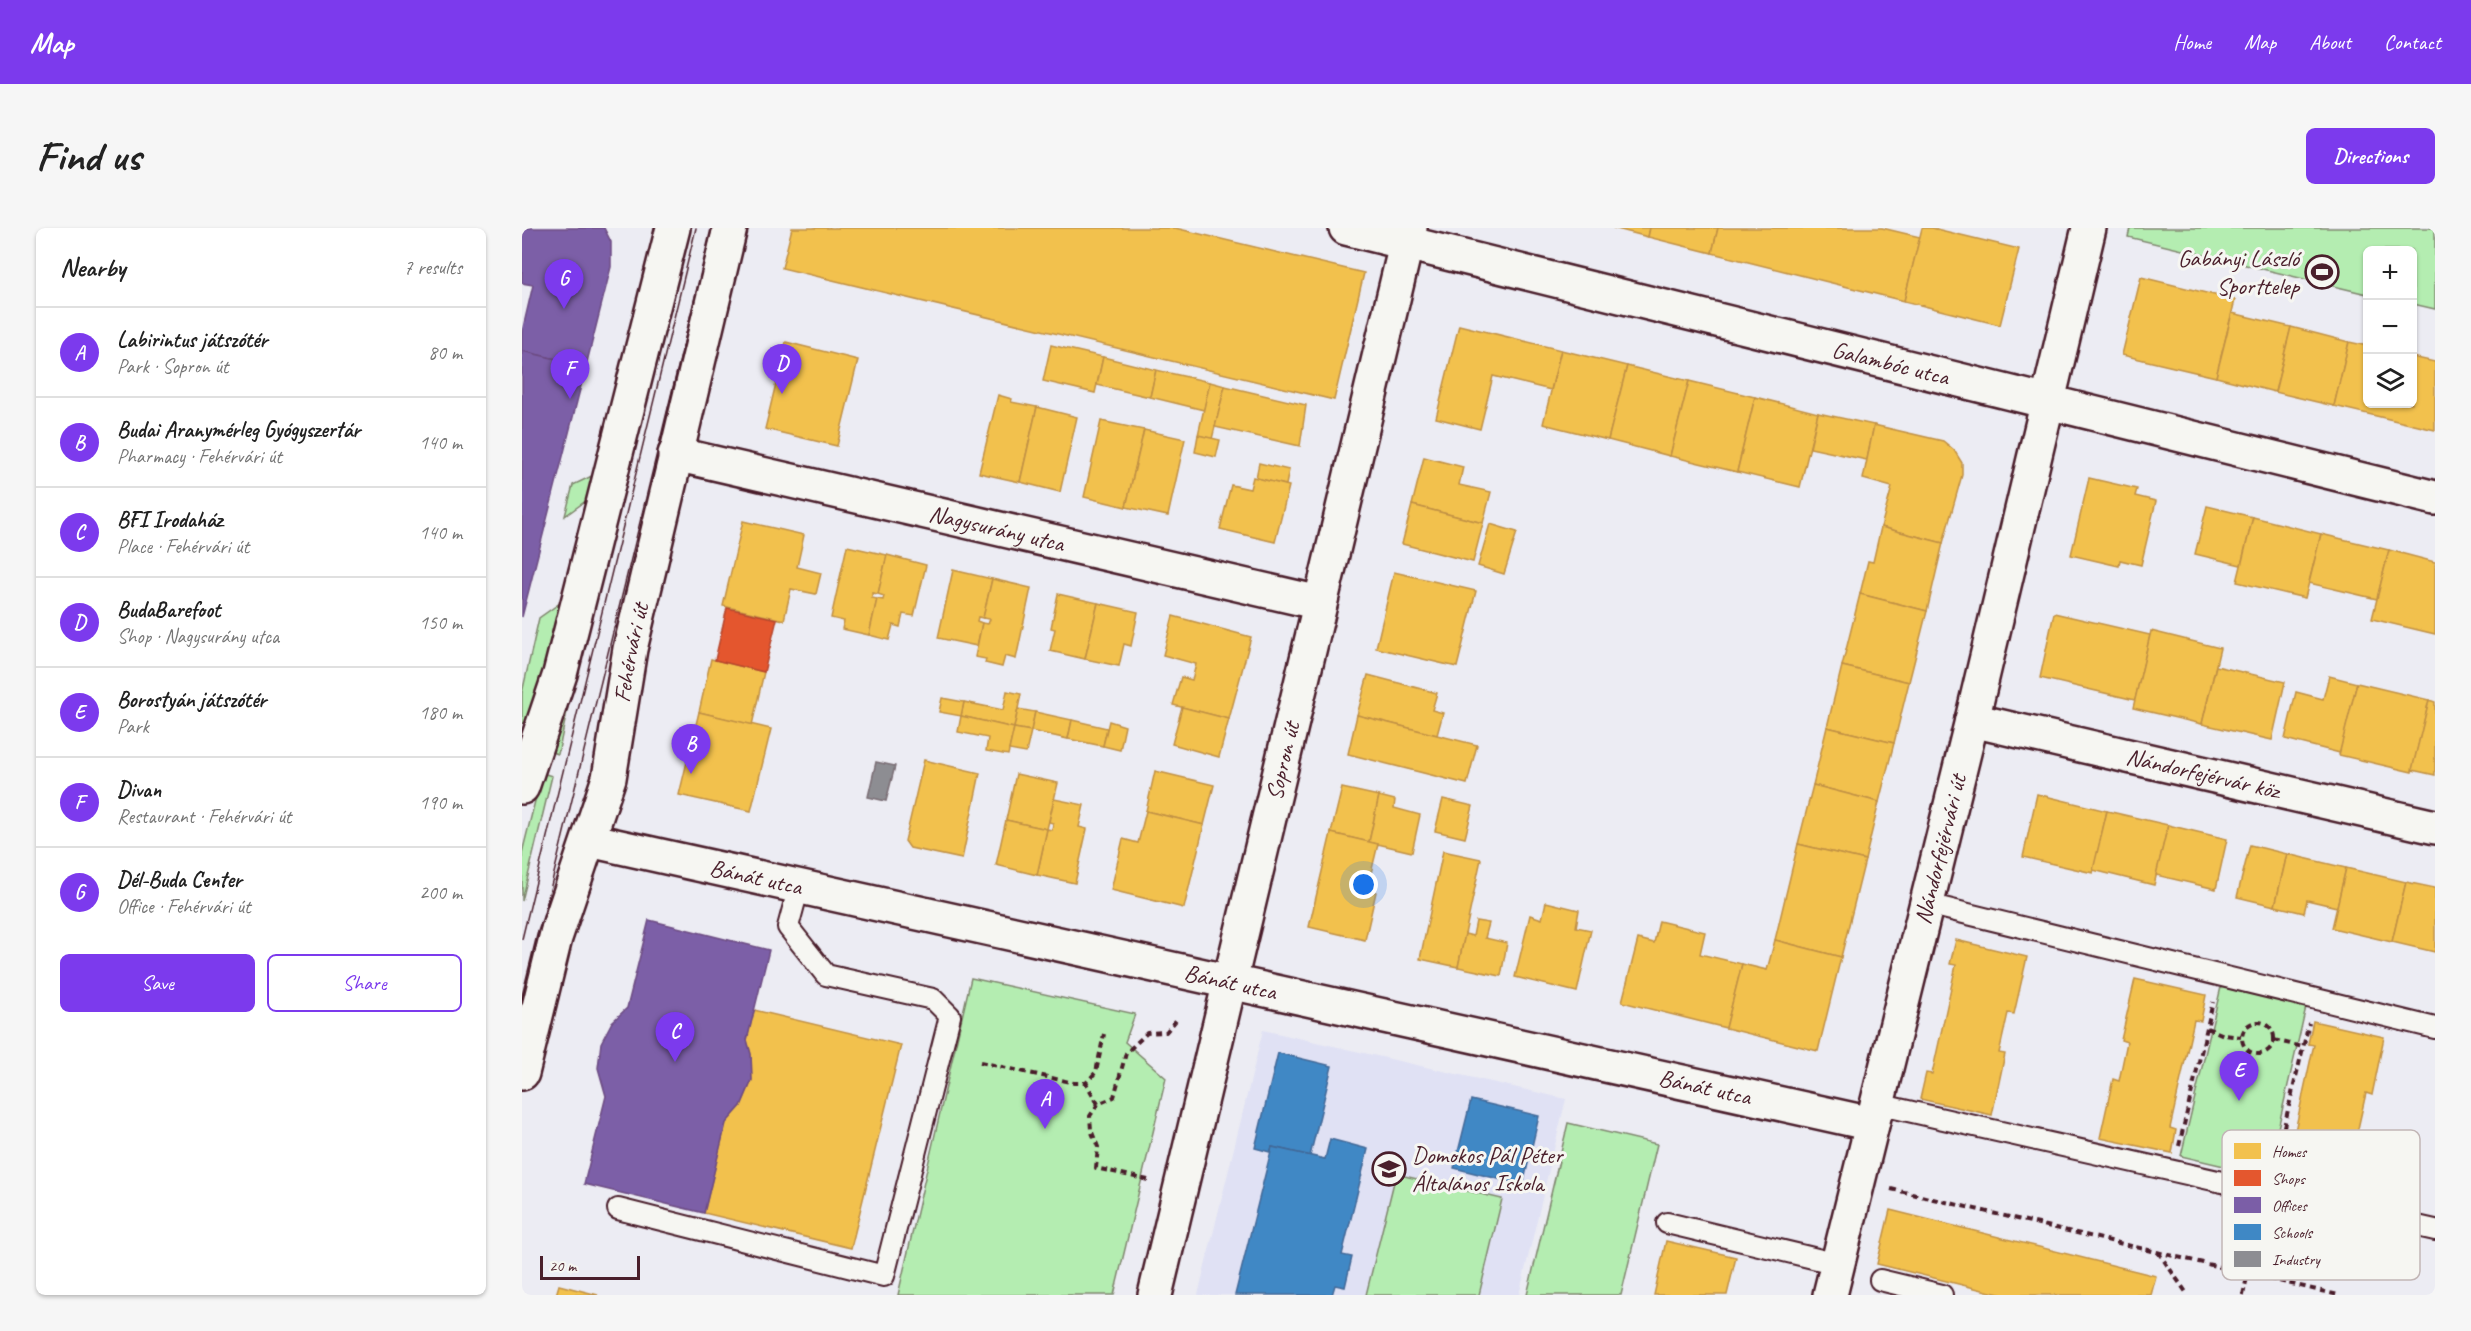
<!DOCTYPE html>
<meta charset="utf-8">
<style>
body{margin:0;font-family:Caveat,sans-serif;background:#f6f6f6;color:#222}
.controls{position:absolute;right:18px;top:18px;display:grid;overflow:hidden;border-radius:9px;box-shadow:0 2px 4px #0004}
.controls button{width:54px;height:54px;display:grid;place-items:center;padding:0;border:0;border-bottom:2px solid #e0e0e0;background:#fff;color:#222;font:30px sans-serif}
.scale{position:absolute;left:18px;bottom:15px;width:100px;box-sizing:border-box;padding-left:6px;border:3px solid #4a1f2b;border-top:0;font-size:16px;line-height:21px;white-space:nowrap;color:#4a1f2b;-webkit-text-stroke:4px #f6f6f2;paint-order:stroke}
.you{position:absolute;left:842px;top:657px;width:21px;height:21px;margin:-15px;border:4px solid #fff;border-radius:50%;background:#1a73e8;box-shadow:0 0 0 9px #1a73e833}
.badge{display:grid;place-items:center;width:39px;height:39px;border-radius:50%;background:#7c3aed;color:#fff;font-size:20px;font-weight:700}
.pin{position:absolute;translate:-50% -50px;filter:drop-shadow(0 2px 3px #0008)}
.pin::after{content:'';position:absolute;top:32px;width:21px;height:18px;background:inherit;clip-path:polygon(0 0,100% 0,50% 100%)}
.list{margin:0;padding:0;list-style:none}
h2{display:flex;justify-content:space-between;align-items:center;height:78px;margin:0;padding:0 24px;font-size:26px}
h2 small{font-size:20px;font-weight:400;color:#767676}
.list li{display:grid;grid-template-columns:39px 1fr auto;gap:18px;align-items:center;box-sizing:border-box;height:90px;padding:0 24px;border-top:2px solid #e0e0e0}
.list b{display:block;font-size:22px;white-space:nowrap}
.list p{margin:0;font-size:20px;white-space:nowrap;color:#767676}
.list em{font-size:20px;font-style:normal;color:#767676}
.actions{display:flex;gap:12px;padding:18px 24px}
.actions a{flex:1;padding:14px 0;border:2px solid #7c3aed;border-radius:9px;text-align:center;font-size:21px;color:#7c3aed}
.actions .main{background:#7c3aed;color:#fff}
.icon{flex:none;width:33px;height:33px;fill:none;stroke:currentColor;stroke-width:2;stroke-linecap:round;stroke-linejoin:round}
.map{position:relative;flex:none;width:1913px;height:1067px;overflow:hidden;border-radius:9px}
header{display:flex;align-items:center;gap:36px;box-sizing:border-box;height:84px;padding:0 30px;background:#7c3aed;color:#fff}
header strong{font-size:28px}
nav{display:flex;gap:33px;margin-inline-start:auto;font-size:21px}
.intro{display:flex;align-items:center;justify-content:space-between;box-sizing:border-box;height:144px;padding:0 36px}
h1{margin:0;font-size:42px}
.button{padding:15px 27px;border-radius:9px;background:#7c3aed;color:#fff;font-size:21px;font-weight:700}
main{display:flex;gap:36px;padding:0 36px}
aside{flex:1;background:#fff;border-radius:9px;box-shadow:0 2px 4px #0004}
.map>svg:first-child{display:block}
.built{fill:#e0e1f4}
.green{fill:#b4edb1;stroke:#7f866e;stroke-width:1.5}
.homes{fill:#f2c14e;stroke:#c09044;stroke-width:1.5}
.shops{fill:#e4572e;stroke:#b6462d;stroke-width:1.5}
.offices{fill:#7b5ea7;stroke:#6c4b82;stroke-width:1.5}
.schools{fill:#3f88c5;stroke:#426897;stroke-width:1.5}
.industry{fill:#8d8d92;stroke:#796c73;stroke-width:1.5}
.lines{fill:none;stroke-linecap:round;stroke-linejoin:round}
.service-casing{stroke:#4a1f2b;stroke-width:24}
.minor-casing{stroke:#4a1f2b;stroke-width:38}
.tertiary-casing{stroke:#4a1f2b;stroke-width:38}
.path{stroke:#4a1f2b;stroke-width:4;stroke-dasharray:6 4.5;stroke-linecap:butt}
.service{stroke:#f6f6f2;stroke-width:20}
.minor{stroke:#f6f6f2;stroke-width:33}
.tertiary{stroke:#f6f6f2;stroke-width:33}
.tram{stroke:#4a1f2b;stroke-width:1.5}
.labels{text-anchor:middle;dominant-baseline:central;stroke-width:6;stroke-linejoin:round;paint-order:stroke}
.poi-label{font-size:24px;fill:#4a1f2b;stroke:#f6f6f2;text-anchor:end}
.street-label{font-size:24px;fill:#4a1f2b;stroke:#f6f6f2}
.key{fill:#f6f6f2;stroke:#c2b6b6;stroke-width:1.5}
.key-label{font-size:16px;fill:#4a1f2b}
</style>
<header>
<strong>Map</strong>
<nav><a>Home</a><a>Map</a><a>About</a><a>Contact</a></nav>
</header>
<div class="intro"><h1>Find us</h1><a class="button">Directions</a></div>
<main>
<aside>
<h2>Nearby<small>7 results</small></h2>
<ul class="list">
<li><span class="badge">A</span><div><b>Labirintus játszótér</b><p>Park · Sopron út</p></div><em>80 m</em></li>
<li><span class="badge">B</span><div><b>Budai Aranymérleg Gyógyszertár</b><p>Pharmacy · Fehérvári út</p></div><em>140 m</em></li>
<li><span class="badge">C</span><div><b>BFI Irodaház</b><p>Place · Fehérvári út</p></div><em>140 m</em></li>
<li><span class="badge">D</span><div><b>BudaBarefoot</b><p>Shop · Nagysurány utca</p></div><em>150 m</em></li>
<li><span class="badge">E</span><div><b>Borostyán játszótér</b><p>Park</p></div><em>180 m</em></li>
<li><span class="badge">F</span><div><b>Divan</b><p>Restaurant · Fehérvári út</p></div><em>190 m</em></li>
<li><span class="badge">G</span><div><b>Dél-Buda Center</b><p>Office · Fehérvári út</p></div><em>200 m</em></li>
</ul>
<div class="actions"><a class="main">Save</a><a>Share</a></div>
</aside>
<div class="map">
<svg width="1913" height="1067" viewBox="0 0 1913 1067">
<rect width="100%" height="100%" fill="#ececf3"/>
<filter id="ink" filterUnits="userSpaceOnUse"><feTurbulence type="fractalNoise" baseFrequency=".0167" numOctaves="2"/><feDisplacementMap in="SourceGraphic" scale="12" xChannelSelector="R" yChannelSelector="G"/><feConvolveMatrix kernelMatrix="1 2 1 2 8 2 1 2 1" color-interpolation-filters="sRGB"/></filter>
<g filter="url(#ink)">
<polygon class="built" points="741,802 1044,871 997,1067 676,1067"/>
<g class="green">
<polygon points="1608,0 1913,0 1913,81 1891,76 1890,22 1846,22 1845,66 1606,9"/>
<polygon points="72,247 65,272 43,288 51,257"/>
<polygon points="41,373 46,376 4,496 0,495 0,465 17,390"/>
<polygon points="50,460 36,526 26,523"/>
<polygon points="20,545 30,548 0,673 0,625"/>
<polygon points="449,750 613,786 603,814 644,850 592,1067 376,1067"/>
<polygon points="1699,759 1784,779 1745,948 1659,928"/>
<polygon points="1046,895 1135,916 1099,1067 1005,1067"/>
<polygon points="874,946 980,971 957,1067 844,1067"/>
</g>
<g class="homes">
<polygon points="270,0 653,0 842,45 812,172 260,40"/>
<polygon points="1091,0 1128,0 1126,9"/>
<polygon points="1128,0 1196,0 1190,25 1126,9"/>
<polygon points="1196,0 1360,0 1398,9 1382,73 1190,25"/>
<polygon points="1400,0 1410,0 1497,21 1478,97 1382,73"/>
<polygon points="1619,49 1713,72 1694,149 1600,127"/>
<polygon points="1710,85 1769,99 1753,164 1694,149"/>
<polygon points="937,97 1039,122 1029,162 971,148 958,201 914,190"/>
<polygon points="1769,99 1827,114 1812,178 1753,164"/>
<polygon points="264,114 336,132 315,218 243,201"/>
<polygon points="1827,114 1846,118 1846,176 1890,176 1890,129 1913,134 1913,202 1812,178"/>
<polygon points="529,117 581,129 573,165 521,153"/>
<polygon points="1039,122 1105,138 1086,212 1021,196"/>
<polygon points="581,129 634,142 628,169 575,157"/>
<polygon points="1105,138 1167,153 1148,228 1086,212"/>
<polygon points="634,142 688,154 682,182 628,169"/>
<polygon points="1167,153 1233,169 1215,244 1148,228"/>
<polygon points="688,154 703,158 690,211 676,207"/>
<polygon points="703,158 784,177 778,218 693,199"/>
<polygon points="476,167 490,171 489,174 515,179 498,254 457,245"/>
<polygon points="1233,169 1296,185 1278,259 1215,244"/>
<polygon points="515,179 555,189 538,264 498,254"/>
<polygon points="1296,185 1352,197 1345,232 1288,220"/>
<polygon points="579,193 622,202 604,279 562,269"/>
<polygon points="1352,197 1421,213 1432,222 1440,235 1440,247 1421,315 1359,299 1370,259 1341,251"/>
<polygon points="622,202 663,211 646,288 604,279"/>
<polygon points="676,207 698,212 694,229 673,224"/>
<polygon points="902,229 941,239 937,257 969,264 961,295 890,277"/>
<polygon points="737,235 767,242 764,257 734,250"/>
<polygon points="731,249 767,258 753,314 698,301 709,257 728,261"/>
<polygon points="1567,250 1615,261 1613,268 1634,273 1619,337 1598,332 1597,338 1549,327"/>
<polygon points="890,277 961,295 951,334 880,316"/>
<polygon points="1685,278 1731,289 1719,337 1673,326"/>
<polygon points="1731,289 1799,306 1783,370 1715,354"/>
<polygon points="221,293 282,307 275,339 299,345 294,366 269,361 262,392 201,378"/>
<polygon points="968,296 995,304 982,346 956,338"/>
<polygon points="1359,299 1421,315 1405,383 1338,366 1346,333 1351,334"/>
<polygon points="1799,306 1867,322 1855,371 1787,355"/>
<polygon points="325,318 365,327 356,366 350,365 350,370 355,371 347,407 320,401 322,393 309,390"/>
<polygon points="1867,322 1913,334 1913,406 1850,391"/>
<polygon points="365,327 404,337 392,388 381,386 378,399 371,397 367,412 347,407 355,371 361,372 362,368 356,366"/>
<polygon points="431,342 470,351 461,390 456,389 455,393 460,395 455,418 416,410"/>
<polygon points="872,344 954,363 935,439 854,420"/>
<polygon points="470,351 509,360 494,431 483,428 480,439 463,435 464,431 453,429 460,395 466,396 468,391 461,390"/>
<polygon points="536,366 576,375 563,431 528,423 533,401 529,400"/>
<polygon points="1338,366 1405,383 1387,454 1320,438"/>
<polygon points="576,375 616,384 609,418 602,416 597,438 563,431"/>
<polygon points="1532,385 1628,407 1613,472 1518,450"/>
<polygon points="651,388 729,409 707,491 651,477 659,449 670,452 674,436 641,427"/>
<polygon points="1629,403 1698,420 1680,496 1611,480"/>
<polygon points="189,431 242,444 230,497 177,484"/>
<polygon points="1320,438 1387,454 1372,515 1305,499"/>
<polygon points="1694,438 1763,454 1750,512 1680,496"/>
<polygon points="846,447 915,465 910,482 921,485 915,507 835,487"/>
<polygon points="1807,448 1835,455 1818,525 1763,511 1774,464 1801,471"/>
<polygon points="1835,455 1907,472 1890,544 1817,527"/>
<polygon points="485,463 499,466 492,500 439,488 442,474 481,482"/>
<polygon points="420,470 442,474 439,488 417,484"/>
<polygon points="1907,472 1913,474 1913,547 1890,542"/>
<polygon points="660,479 707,491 697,529 650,516"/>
<polygon points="496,481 513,484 509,503 492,500"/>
<polygon points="177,484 249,501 229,583 157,567"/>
<polygon points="513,484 550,492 546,511 509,503"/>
<polygon points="835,487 955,517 945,556 826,526"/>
<polygon points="439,488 492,500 486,527 464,523 466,510 436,504"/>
<polygon points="550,492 585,500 581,518 546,511"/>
<polygon points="587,493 603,498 598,522 581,518"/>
<polygon points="1305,499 1372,515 1357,574 1291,557"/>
<polygon points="492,500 509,503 504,525 487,522"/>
<polygon points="402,532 458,545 440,631 388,620 383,613"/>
<polygon points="633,543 692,557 682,597 624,583"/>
<polygon points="494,546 536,555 525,601 484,592"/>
<polygon points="1291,557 1357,574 1343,632 1276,616"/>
<polygon points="820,560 857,568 847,614 809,605"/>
<polygon points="1515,566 1585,583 1571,645 1501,629"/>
<polygon points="857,568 873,572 872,580 898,587 890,624 847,614"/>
<polygon points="532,571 562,577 557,599 565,601 553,655 515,647 525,601 530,602 531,595 527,594"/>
<polygon points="921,571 951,578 943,610 913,603"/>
<polygon points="624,583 682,597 662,680 589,662 601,611 616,615"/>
<polygon points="1585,583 1646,597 1632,657 1571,642"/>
<polygon points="484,592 525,601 515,647 474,637"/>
<polygon points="1646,597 1705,611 1694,661 1634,647"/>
<polygon points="809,605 856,616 845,662 854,664 843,712 787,699"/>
<polygon points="1276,616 1343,632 1319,729 1253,712"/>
<polygon points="1728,617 1765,626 1753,678 1715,669"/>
<polygon points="921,623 959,631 936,739 898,731"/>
<polygon points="1765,626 1824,640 1815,679 1785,672 1782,685 1753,678"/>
<polygon points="1824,640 1884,654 1870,714 1810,700"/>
<polygon points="1884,654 1913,660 1913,724 1870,714"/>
<polygon points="1024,674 1057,682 1054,699 1069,702 1055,764 993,749 1008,687 1020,691"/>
<polygon points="954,693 967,695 963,710 985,715 979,748 936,739 943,706 951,708"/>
<polygon points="1137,693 1183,704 1178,726 1220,736 1204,800 1100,774 1116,711 1132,715"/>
<polygon points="1253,712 1319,729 1296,823 1204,800 1220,736 1245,742"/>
<polygon points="1434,712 1505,729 1492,786 1486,785 1477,825 1483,826 1470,887 1398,871 1404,845 1410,846 1434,737 1428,736"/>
<polygon points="1613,751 1684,767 1679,793 1672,792 1648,900 1654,902 1650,925 1578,910 1591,851 1597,853 1605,814 1599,812"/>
<polygon points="232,782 379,817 329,1020 182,985 204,895 219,878 230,852 229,826 225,812"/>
<polygon points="1791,793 1862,809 1850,867 1844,865 1835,905 1841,906 1827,967 1756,951 1761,925 1768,926 1790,825 1792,817 1786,816"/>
<polygon points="1368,982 1634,1048 1629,1067 1481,1067 1355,1036"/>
<polygon points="1144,1013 1214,1029 1205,1067 1132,1067"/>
<polygon points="37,1057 76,1067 34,1067"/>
</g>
<polygon class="shops" points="205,380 255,391 242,444 193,432"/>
<g class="offices">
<polygon points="0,0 82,0 89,14 89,39 64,138 0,123 0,104 11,57 0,55"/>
<polygon points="0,123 64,138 0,389"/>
<polygon points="127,692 247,722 225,812 229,826 230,852 219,878 204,895 182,985 62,956 84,868 76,840 79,815 90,794 105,780"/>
</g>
<g class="schools">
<polygon points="756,825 810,838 788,928 750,919 748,924 733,920"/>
<polygon points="949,872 1017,888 1001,957 932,940"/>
<polygon points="808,911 846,921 820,1027 830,1029 823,1059 813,1057 810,1067 713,1067 750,919 803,931"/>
</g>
<polygon class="industry" points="354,534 373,538 364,573 346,569"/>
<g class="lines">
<defs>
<g id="service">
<polyline points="1405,676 1913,800"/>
<polyline points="1355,876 1913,1002"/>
<polyline points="96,981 362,1048 428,788 411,771 304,747 266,699 277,658"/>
<polyline points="1145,995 1316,1036"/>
<polyline points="1358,1052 1420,1067"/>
</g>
<g id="minor">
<path id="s1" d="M824,0L1913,270"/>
<path id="s2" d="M153,226L798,375"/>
<path id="s3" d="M1450,492L1913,599"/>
<path id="s4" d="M67,612L1350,896"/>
<path id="s5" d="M633,1067L888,0"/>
<path id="s6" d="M1308,1067L1450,492L1567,0"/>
</g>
<g id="tertiary">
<polyline points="0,559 38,446 151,0"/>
<path id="s7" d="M0,845L33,710L87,550L108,421L208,0"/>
</g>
</defs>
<use href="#service" class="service-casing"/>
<use href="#minor" class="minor-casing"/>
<use href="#tertiary" class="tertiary-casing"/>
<g class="path">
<circle cx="1736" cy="810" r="16"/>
<polyline points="1685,800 1702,807 1719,809"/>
<polyline points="1752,812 1781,819"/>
<polyline points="458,834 552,855 564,855"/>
<polyline points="576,876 564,855 574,844 582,806"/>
<polyline points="1657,918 1691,774"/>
<polyline points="1752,940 1787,795"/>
<polyline points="626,952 574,940 576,919 569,902 568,888 576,876 592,869 604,825 625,805 644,804 656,790"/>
<polyline points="1369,961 1816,1067"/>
<polyline points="1636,1024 1666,1067"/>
<polyline points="1721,1067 1739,989"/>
</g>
<use href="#service" class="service"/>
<use href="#minor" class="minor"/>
<use href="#tertiary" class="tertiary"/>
<g class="tram">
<polyline points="0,711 174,0"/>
<polyline points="0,776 190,0"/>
</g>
</g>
</g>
<defs>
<symbol id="stadium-ring" viewBox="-11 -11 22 22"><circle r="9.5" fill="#f6f6f2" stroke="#4a1f2b" stroke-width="1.5"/><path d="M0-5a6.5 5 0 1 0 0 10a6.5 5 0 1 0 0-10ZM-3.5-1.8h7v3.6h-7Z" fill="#4a1f2b"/></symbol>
<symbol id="school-ring" viewBox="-11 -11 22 22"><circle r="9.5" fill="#f6f6f2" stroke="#4a1f2b" stroke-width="1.5"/><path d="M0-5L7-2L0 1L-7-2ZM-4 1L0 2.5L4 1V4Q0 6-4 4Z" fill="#4a1f2b"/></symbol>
</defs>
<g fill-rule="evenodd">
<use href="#stadium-ring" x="1781" y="25" width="38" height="38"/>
<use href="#school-ring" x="848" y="922" width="38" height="38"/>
</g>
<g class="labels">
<g class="poi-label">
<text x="1777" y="30">Gabányi László<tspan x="1777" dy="28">Sporttelep</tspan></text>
<text x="890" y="927" text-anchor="start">Domokos Pál Péter<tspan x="890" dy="28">Általános Iskola</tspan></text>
</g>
<g class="street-label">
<text stroke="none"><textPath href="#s1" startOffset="561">Galambóc utca</textPath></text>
<text stroke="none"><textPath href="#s2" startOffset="330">Nagysurány utca</textPath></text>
<text stroke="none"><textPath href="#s7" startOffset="435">Fehérvári út</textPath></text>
<text stroke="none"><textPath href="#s5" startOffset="549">Sopron út</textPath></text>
<text stroke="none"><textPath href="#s3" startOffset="237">Nándorfejérvár köz</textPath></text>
<text stroke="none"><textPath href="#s6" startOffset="459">Nándorfejérvári út</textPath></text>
<text stroke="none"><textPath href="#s4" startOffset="171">Bánát utca</textPath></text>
<text stroke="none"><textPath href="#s4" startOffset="657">Bánát utca</textPath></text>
<text stroke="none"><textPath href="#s4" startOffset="1143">Bánát utca</textPath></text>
</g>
</g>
<rect x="1700" y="902" width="198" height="150" rx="9" class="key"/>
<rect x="1712" y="915" width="27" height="16" fill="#f2c14e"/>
<rect x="1712" y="942" width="27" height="16" fill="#e4572e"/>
<rect x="1712" y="969" width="27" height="16" fill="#7b5ea7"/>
<rect x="1712" y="996" width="27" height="16" fill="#3f88c5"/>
<rect x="1712" y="1023" width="27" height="16" fill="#8d8d92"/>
<g class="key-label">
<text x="1750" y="929">Homes</text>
<text x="1750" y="956">Shops</text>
<text x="1750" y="983">Offices</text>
<text x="1750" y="1010">Schools</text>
<text x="1750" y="1037">Industry</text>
</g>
</svg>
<div class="controls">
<button>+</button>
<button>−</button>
<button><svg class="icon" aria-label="layers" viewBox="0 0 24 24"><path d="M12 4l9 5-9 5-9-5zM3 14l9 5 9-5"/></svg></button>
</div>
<div class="scale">20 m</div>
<div class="you"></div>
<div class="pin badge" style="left:523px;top:901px">A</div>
<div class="pin badge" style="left:169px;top:546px">B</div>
<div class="pin badge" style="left:153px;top:834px">C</div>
<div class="pin badge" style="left:260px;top:166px">D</div>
<div class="pin badge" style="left:1717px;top:873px">E</div>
<div class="pin badge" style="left:48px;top:171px">F</div>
<div class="pin badge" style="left:42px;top:81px">G</div>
</div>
</main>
